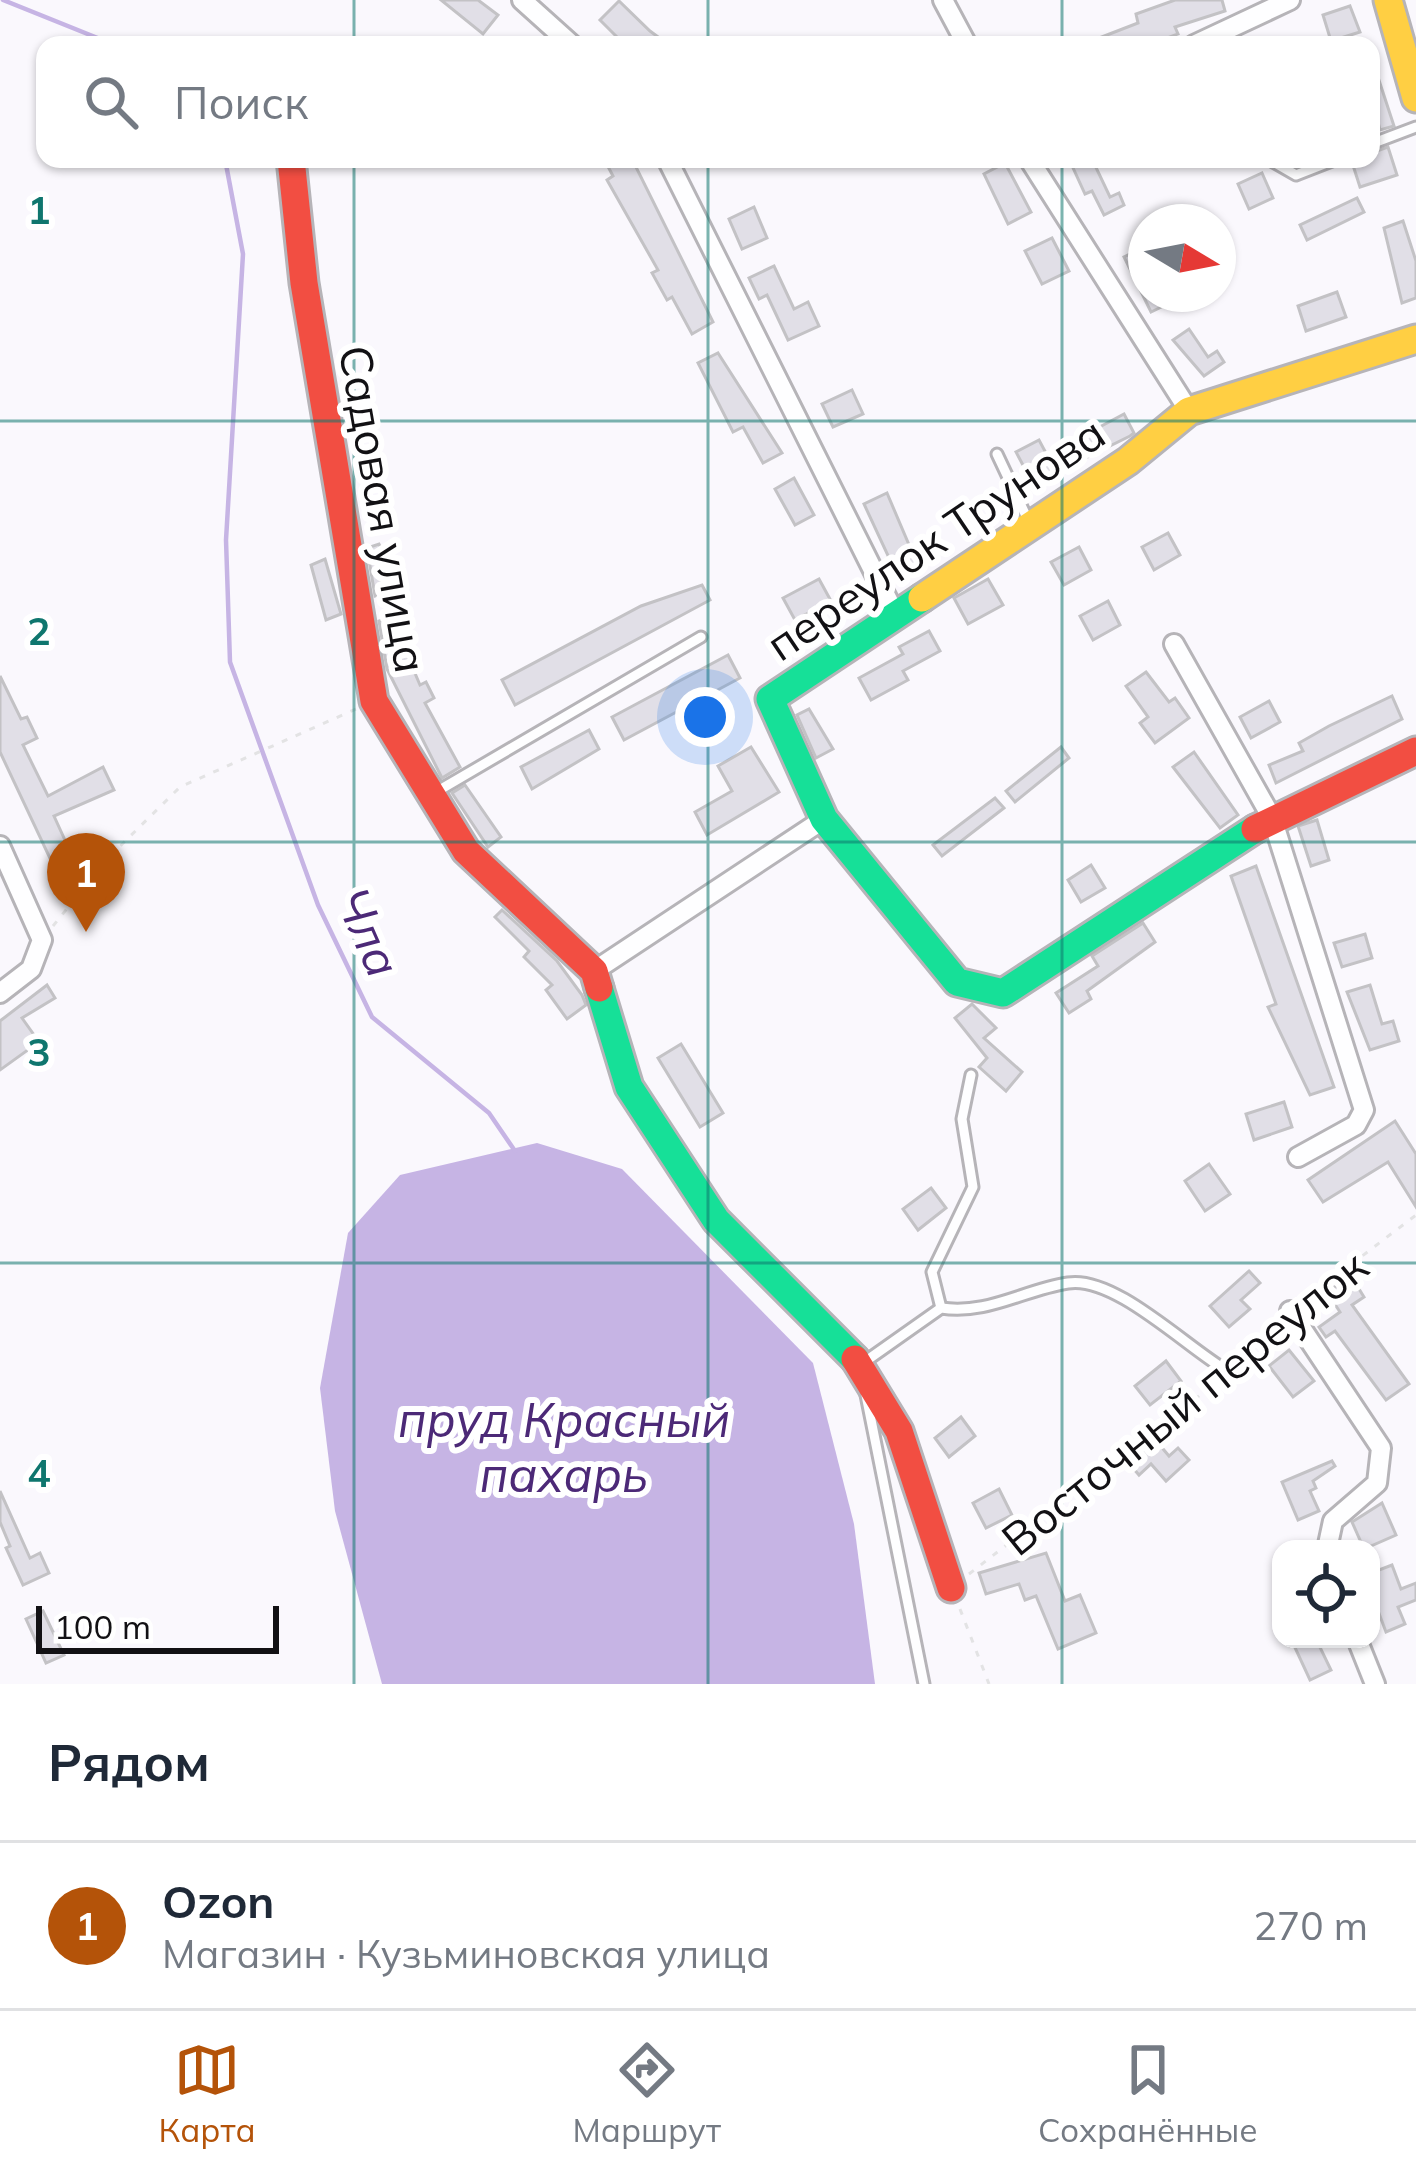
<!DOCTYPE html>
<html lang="ru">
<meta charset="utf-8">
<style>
body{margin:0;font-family:Mulish,sans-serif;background:#f2f2f3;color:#1f2937}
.controls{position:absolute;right:36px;bottom:36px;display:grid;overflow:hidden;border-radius:24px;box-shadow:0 3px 9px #0004}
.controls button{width:108px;height:108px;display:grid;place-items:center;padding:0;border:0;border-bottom:3px solid #e0e1e3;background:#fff;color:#1f2937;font:60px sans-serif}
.compass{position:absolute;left:1128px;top:204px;width:108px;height:108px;border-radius:50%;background:#fff;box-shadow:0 3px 9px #0004;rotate:100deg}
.scale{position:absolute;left:36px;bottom:30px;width:243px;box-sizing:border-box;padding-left:12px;border:6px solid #121114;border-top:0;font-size:33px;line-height:42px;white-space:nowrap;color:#121114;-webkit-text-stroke:9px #fff;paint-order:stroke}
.you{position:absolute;left:705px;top:717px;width:42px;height:42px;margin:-30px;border:9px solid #fff;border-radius:50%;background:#1a73e8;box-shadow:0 0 0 18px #1a73e833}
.badge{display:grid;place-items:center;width:78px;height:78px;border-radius:50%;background:#b45309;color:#fff;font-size:39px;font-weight:700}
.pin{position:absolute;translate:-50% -99px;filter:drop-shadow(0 3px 6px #0008)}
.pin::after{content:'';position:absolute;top:63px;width:42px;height:36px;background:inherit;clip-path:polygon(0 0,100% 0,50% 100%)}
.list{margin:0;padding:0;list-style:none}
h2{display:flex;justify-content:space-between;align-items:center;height:156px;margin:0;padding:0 48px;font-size:51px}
h2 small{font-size:39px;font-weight:400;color:#747a83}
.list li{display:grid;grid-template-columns:78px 1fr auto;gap:36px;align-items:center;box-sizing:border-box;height:168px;padding:0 48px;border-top:3px solid #e0e1e3}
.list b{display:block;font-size:45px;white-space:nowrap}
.list p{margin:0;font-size:39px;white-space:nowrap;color:#747a83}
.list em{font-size:39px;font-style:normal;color:#747a83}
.icon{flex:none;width:66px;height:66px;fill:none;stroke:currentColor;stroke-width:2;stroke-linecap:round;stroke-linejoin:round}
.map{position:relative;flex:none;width:1416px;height:1684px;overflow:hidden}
.search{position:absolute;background:#fff;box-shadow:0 3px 9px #0004;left:36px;right:36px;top:36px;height:132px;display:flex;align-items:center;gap:30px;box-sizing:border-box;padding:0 42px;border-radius:24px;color:#747a83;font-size:45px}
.sheet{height:324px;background:#fff}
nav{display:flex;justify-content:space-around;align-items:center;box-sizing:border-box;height:168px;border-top:3px solid #e0e1e3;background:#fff;font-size:33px;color:#747a83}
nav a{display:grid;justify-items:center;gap:6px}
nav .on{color:#b45309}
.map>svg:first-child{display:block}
.water{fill:#c6b4e4}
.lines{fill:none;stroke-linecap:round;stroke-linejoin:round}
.stream{stroke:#c6b4e4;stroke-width:4.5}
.building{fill:#e1dfe7;stroke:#c3c2c5;stroke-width:3}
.lane-casing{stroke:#b6b4b8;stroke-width:15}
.street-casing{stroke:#b6b4b8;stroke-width:24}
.fast-casing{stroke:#b6b4b8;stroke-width:33}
.slow-casing{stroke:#b6b4b8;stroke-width:33}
.jam-casing{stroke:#b6b4b8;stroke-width:33}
.path{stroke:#e3e3e4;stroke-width:3;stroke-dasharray:6 9;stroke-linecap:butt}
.lane{stroke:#fefeff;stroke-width:9}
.street{stroke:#fefeff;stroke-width:18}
.fast{stroke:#16e098;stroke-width:27}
.slow{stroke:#ffcf43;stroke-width:27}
.jam{stroke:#f24e42;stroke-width:27}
.grid{fill:none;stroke:#0f766e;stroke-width:3;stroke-opacity:0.55}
.labels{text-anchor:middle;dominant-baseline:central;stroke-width:12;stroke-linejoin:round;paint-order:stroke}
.street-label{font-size:45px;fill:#121114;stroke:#fff}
.water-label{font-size:48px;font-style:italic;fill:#4c2977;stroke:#fff}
.grid-label{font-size:39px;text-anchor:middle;font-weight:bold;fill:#0f766e;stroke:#fff;stroke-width:12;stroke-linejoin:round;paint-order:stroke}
</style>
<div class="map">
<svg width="1416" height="1684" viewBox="0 0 1416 1684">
<rect width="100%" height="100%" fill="#faf8fd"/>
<polygon class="water" points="537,1143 622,1169 813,1363 854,1524 875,1684 382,1684 335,1511 320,1388 348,1233 400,1175"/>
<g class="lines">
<g class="stream">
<polyline points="3,0 115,45"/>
<polyline points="225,159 243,254 226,540 230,662 318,905 372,1017 489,1113 515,1151"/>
</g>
</g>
<g class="building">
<polygon points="441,0 478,0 498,15 483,34"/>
<polygon points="1175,0 1222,0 1225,11 1175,27 1178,34 1149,45 1081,45 1138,23 1136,14"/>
<polygon points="619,1 650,31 669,45 625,45 600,20"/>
<polygon points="1350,6 1360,32 1331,41 1323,15"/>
<polygon points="1374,65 1394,126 1380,130 1371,93"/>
<polygon points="1388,147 1397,175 1360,187 1351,159 1371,159 1371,153"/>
<polygon points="604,159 632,159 713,322 692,334 672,297 667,300 652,273 658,270 607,180 613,176"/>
<polygon points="1069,159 1092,159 1110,197 1119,193 1124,205 1104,215 1092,191 1085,194"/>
<polygon points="1005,163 1031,212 1008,224 984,174"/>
<polygon points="1262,173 1273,198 1249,209 1238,184"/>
<polygon points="1357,198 1364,212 1307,240 1300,225"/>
<polygon points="754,207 767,238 742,249 729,219"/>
<polygon points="1403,221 1416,261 1416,298 1402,303 1384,228"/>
<polygon points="1052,238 1069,271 1042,284 1025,251"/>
<polygon points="1146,246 1146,294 1188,294 1151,312 1124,257"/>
<polygon points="774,266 794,309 808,302 819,326 788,340 767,295 759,299 749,278"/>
<polygon points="1337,292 1346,317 1306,331 1298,306"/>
<polygon points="1189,329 1208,357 1217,351 1224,362 1204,376 1173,340"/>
<polygon points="718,353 782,453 763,463 743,427 733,432 698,363"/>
<polygon points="852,390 863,414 833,427 822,404"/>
<polygon points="1124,414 1134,433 1130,436 1033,484 1016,452 1039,440 1047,455"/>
<polygon points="794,478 814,515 795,525 775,489"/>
<polygon points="887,493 918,566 897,575 864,504"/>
<polygon points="1168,533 1180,555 1154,570 1142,547"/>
<polygon points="379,544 399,588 375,596 367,548"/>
<polygon points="1079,547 1091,570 1064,585 1051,562"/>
<polygon points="325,559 341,614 326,620 311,565"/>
<polygon points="819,579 831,601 795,620 783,598"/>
<polygon points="988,579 1003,605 968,624 954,598"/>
<polygon points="702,585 710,600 515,705 502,680 641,606"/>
<polygon points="1108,601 1120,625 1093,640 1080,616"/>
<polygon points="391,617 420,685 426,682 434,698 425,703 460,767 442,778 387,669 379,621"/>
<polygon points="929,631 940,651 903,671 908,680 871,700 859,678 903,654 899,647"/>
<polygon points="728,655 740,678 624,740 612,717"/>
<polygon points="1146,672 1169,702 1175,698 1189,718 1155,743 1140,723 1148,717 1126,686"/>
<polygon points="0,676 21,719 27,717 37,738 23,745 48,796 103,767 114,790 54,816 74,860 55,869 0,752"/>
<polygon points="1392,696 1402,719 1276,783 1269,765 1303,751 1299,743 1329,726"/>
<polygon points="1269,701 1280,722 1251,738 1240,717"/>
<polygon points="809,709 833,749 816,758 797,715"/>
<polygon points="589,730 599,749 532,789 521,767"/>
<polygon points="751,747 779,792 707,835 695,812 732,791 718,766"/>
<polygon points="1061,747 1069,758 1015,802 1006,791"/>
<polygon points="1194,752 1238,815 1220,828 1173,767"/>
<polygon points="465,785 501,837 488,847 452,793"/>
<polygon points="995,798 1004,808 942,856 933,845"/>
<polygon points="1317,820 1329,860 1311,866 1298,826"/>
<polygon points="1091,865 1105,888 1081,902 1068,880"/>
<polygon points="1256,866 1334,1087 1310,1095 1268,1007 1276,1004 1231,876"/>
<polygon points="502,910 557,961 582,995 586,1005 567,1019 546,990 552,985 524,957 529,951 495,917"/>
<polygon points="1143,923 1155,942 1087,991 1091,999 1069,1013 1056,993 1098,966 1092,956"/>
<polygon points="1365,934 1372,958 1342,967 1334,943"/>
<polygon points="47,985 55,998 22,1018 39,1042 0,1070 0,1021"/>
<polygon points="1370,985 1382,1024 1393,1021 1399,1041 1370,1050 1347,992"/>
<polygon points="972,1004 996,1028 984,1038 1022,1072 1006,1091 979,1067 987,1058 955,1018"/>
<polygon points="681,1044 723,1113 700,1127 658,1058"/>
<polygon points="1284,1102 1292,1127 1254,1140 1246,1114"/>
<polygon points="1395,1121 1416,1154 1416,1207 1388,1162 1323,1202 1308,1180"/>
<polygon points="1209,1164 1230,1194 1205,1211 1185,1181"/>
<polygon points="931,1188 946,1208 918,1230 903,1209"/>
<polygon points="1249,1271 1260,1283 1241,1300 1250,1309 1229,1327 1210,1306"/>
<polygon points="1351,1276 1364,1297 1352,1305 1409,1384 1386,1400 1335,1331 1326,1337 1319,1327 1340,1312 1327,1292"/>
<polygon points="1289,1350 1314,1381 1293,1397 1269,1366"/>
<polygon points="1166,1361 1181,1381 1150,1405 1135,1386"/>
<polygon points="961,1417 975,1436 949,1457 935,1438"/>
<polygon points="1153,1437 1169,1456 1178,1448 1189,1460 1166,1481 1151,1464 1139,1475 1127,1461"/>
<polygon points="1332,1461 1335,1466 1313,1481 1316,1488 1310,1491 1319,1511 1298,1520 1282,1482"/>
<polygon points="999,1489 1012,1515 986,1528 973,1503"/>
<polygon points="0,1491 30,1558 40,1553 49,1573 23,1585 6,1548 10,1546 0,1522"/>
<polygon points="1382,1503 1396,1535 1364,1549 1352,1522"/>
<polygon points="1046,1553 1065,1601 1080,1595 1096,1633 1058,1649 1036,1596 1025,1600 1019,1584 986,1594 979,1573"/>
<polygon points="1392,1565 1401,1589 1416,1583 1416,1600 1398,1607 1405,1624 1386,1632 1371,1592 1371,1573"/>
<polygon points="43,1611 64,1655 46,1663 26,1619"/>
<polygon points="1291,1639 1316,1639 1331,1670 1310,1680"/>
</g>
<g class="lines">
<defs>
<g id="lane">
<polyline points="1371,144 1416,127"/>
<polyline points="1268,159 1296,175 1337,159"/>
<polyline points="997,454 1028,520"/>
<polyline points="436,792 701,637"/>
<polyline points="941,1308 932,1272 973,1187 962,1119 971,1075"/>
<path d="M863,1363L941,1308C988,1315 1023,1290 1068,1283C1115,1275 1188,1349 1229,1372"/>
<polyline points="866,1395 924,1684"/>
</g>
<g id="street">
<polyline points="522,0 572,45"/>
<polyline points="943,0 967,45"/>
<polyline points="1194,45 1290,0"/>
<polyline points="667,159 896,616"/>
<polyline points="1029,159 1189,411"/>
<polyline points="1174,644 1272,818 1364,1110 1356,1125 1298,1157"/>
<polyline points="0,846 42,940 31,969 0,993"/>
<polyline points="594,971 824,819"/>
<polyline points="1290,1311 1381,1448 1377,1483 1333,1521 1327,1549"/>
<polyline points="1357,1639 1375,1684"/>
</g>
<g id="fast">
<polyline points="922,598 770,699 824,819 957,982 1003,993 1255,829"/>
<polyline points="599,988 629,1087 716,1220 855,1359"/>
</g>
<g id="slow">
<polyline points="1388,0 1416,98"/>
<polyline points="922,598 1128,461 1189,411 1416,339"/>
</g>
<g id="jam">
<polyline points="291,159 304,283 374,701 466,851 594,971 599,988"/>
<polyline points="1255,829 1416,751"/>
<polyline points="855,1359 899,1431 951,1588"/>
</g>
</defs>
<use href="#lane" class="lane-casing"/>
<use href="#street" class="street-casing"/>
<use href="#fast" class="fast-casing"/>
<use href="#slow" class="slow-casing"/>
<use href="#jam" class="jam-casing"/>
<g class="path">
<polyline points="53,926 107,859 180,787 356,709"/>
<polyline points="1303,1301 1416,1215"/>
<polyline points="1238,1363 1277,1323"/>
<polyline points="969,1574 1217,1382"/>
<polyline points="960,1609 989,1684"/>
</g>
<use href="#lane" class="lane"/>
<use href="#street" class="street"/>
<use href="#fast" class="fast"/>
<use href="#slow" class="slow"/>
<use href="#jam" class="jam"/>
</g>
<path class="grid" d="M354,0V45M708,0V45M1062,0V45M354,159V1684M708,159V1684M1062,159V1684M0,421H1416M0,842H1416M0,1263H1416"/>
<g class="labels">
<g class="street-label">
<text transform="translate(384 509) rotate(80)">Садовая улица</text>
<text transform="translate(935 538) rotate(-34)">переулок Трунова</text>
<text transform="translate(1184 1402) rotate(-39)">Восточный переулок</text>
</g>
<g class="water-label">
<text transform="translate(369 932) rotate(66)">Чла</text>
<text x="564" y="1419">пруд Красный<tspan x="564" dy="55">пахарь</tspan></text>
</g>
</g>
<g class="grid-label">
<text x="39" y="224">1</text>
<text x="39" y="645">2</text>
<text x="39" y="1066">3</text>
<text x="39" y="1487">4</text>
</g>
</svg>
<div class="controls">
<button><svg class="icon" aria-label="locate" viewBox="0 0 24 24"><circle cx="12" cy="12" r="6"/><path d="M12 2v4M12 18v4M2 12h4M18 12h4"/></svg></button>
</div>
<svg class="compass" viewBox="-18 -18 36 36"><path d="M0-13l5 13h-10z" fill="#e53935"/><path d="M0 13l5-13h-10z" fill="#747a83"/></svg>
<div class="scale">100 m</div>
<div class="you"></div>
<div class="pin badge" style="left:86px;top:932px">1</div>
<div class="search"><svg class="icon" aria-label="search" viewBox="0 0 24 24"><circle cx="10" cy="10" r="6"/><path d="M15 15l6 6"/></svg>Поиск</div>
</div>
<section class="sheet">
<h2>Рядом<small></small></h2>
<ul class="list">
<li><span class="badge">1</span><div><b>Ozon</b><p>Магазин · Кузьминовская улица</p></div><em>270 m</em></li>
</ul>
</section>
<nav>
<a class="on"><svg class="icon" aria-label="map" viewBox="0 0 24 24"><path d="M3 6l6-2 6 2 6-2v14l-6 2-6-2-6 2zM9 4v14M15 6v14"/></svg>Карта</a>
<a><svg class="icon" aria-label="directions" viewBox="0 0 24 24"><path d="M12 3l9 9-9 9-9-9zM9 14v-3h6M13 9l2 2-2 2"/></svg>Маршрут</a>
<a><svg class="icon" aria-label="saved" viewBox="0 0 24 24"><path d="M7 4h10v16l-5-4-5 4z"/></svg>Сохранённые</a>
</nav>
